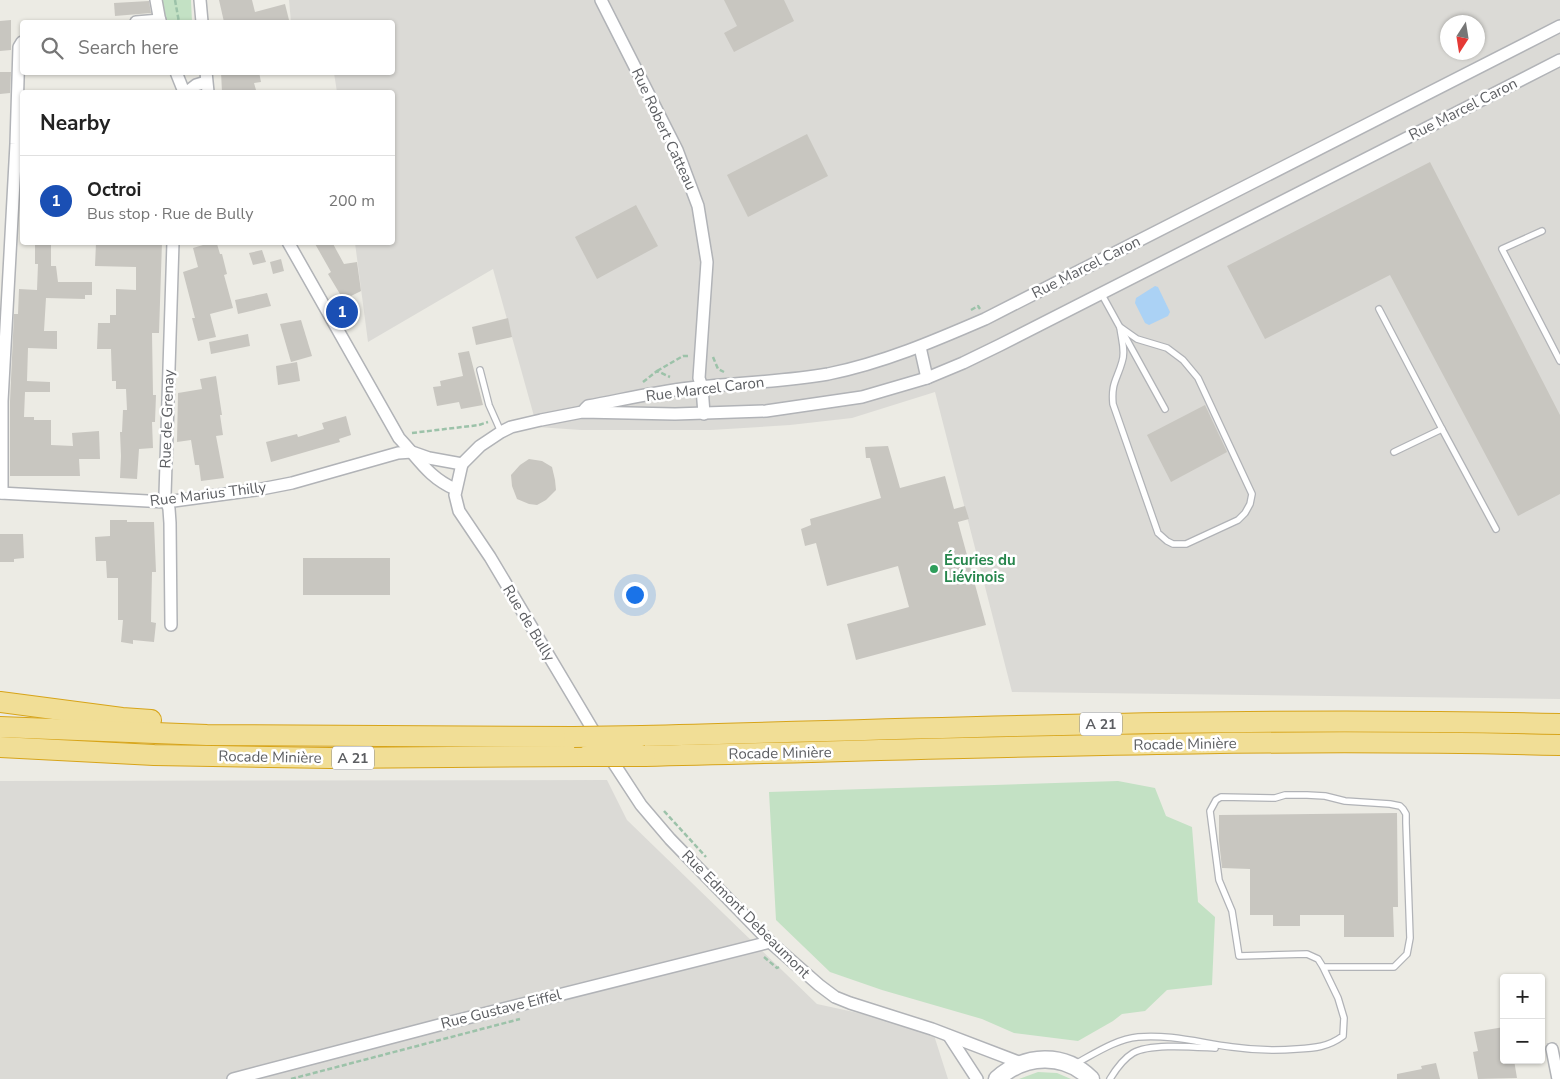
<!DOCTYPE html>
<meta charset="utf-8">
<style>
body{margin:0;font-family:"Nunito Sans",sans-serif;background:#f6f6f6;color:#222}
.controls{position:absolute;right:15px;bottom:15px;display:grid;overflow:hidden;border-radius:5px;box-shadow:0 1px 4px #0004}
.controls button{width:45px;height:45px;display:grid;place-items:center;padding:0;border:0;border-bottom:1px solid #e0e0e0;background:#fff;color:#222;font:25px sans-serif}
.compass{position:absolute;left:1440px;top:15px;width:45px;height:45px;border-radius:50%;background:#fff;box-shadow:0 1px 4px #0004;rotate:192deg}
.you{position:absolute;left:634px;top:594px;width:18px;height:18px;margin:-12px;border:4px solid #fff;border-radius:50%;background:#1a73e8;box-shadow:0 0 0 8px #1a73e833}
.badge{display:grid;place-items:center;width:32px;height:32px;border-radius:50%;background:#0b8043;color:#fff;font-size:16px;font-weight:700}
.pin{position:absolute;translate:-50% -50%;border:2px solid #fff;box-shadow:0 1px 5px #0006}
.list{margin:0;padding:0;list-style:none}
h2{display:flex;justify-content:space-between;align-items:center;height:65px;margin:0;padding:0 20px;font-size:21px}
h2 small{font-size:16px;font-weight:400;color:#767676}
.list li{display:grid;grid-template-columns:32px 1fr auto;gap:15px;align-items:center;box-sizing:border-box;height:90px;padding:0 20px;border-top:1px solid #e0e0e0}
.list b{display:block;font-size:19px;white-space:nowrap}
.list p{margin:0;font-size:16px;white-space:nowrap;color:#767676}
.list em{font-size:16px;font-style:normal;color:#767676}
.icon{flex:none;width:28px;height:28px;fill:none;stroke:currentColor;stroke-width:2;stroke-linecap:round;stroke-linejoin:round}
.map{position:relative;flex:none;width:1560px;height:1079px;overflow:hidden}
.search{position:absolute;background:#fff;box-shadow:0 1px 4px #0004;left:20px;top:20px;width:375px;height:55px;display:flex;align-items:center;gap:12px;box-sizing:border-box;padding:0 18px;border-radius:5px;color:#767676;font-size:19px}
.panel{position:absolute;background:#fff;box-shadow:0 1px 4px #0004;left:20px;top:90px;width:375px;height:155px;border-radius:5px}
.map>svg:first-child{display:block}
.industrial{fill:#dbdad6;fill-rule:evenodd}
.green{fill:#c3e1c4}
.water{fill:#abd2f5}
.building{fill:#c8c6c0}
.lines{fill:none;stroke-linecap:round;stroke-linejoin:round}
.service-casing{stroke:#b1b3b7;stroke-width:8}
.minor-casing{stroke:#b1b3b7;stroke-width:14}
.secondary-casing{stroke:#b3b5b9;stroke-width:19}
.motorway-casing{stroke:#d7a419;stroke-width:22}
.path{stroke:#9cc2a9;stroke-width:2.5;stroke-dasharray:5 2.5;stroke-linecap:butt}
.service{stroke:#fff;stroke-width:5.5}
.minor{stroke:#fff;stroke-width:11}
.secondary{stroke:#fff;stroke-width:16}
.motorway{stroke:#f1de96;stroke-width:20}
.motorway-bridge-casing{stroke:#d7a419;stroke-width:22;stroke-linecap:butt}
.motorway-bridge{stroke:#f1de96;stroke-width:20}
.leisure-dot{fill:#2e9e5b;stroke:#fff;stroke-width:2}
.labels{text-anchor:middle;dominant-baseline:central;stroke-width:5;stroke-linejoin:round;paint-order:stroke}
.shield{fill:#fff;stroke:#8d8e91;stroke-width:1}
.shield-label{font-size:14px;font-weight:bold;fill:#5c5e62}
.street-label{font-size:15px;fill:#5c5e62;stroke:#fff}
.leisure-label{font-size:15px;font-weight:bold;fill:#27864d;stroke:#fff;text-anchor:start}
</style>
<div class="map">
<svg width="1560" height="1079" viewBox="0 0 1560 1079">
<rect width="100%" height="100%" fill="#ecebe4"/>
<g class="industrial">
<path d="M289,0H1560V699L1012,692L935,392L852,418L790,425L711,430H581L537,427L493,269L368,342L355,243L392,242V92H337L334,73L392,72V22H291ZM1448,22H1478V52H1448Z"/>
<polygon points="607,780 627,820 817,1004 932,1029 948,1079 0,1079 0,781"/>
</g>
<g class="green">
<polygon points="160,0 191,0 192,22 166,22"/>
<polygon points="1118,781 1155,788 1166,816 1192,827 1198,902 1215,917 1212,985 1167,990 1145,1011 1122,1014 1113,1021 1078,1041 1014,1033 982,1019 882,990 830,972 776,920 769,792"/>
<polygon points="1038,1072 1057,1073 1071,1079 1019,1079"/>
</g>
<polygon class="water" points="1155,286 1158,287 1170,312 1168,316 1149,325 1145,323 1135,303 1136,298"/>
<g class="building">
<polygon points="219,0 252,0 255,12 285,4 289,20 278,22 224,22"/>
<polygon points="724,0 784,0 794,21 734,52 724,33 737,26"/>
<polygon points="149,1 151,13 115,16 114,3"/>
<polygon points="11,20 11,50 0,51 0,21"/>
<polygon points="0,72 11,72 10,93 0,94"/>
<polygon points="221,72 259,72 261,82 254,83 256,90 254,90 255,92 222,92"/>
<polygon points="807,134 828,176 748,217 727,175"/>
<polygon points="1430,162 1560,415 1560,494 1518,516 1390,275 1265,339 1227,266"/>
<polygon points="636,205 658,246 597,279 575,237"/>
<polygon points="35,242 51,242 51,266 56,266 58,282 92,282 92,295 85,295 85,299 46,298 44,331 57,331 57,349 28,348 27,381 50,382 50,392 25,392 24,417 34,417 34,420 51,420 51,445 73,446 72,433 99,431 100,459 79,459 80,476 10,476 10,401 14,314 18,314 19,289 37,290 38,264 35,264"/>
<polygon points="132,242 162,242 159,333 152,333 153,395 156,395 155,422 152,422 153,448 139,449 137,479 120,478 121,456 120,432 122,432 123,410 127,410 126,389 116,389 116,381 112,381 111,349 97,349 98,323 110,323 110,315 116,315 116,289 136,290 136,267 95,266 96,243"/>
<polygon points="213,242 214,245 217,244 220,254 222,254 227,274 224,275 233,308 210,314 216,337 198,341 192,318 195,318 183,272 198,267 193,248"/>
<polygon points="314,242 332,242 344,264 357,262 361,291 351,296 350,295 343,299 328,274 331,272"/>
<polygon points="262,250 266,262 253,265 249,253"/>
<polygon points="281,259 284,271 273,274 270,262"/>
<polygon points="267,293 271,306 238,314 235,300"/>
<polygon points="508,318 512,337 476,345 472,327"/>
<polygon points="301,320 312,356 291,362 280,324"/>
<polygon points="248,334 250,346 211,354 209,342"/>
<polygon points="469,351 483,405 461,409 459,402 437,406 433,387 441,386 440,381 463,376 458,353"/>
<polygon points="297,362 300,381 278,385 276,366"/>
<polygon points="216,376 222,415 220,415 223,435 216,436 224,478 201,481 199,465 195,465 191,440 177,442 178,393 202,389 200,379"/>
<polygon points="1205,405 1227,452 1171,482 1147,435"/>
<polygon points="346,416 351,435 339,439 340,442 271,462 266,442 297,434 298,437 324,429 322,423"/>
<polygon points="888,446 900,488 945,476 954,509 965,506 969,519 958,522 986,625 856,660 847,624 909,607 898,566 827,586 816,543 805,546 801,529 811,525 810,519 881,498 870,458 866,458 865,447"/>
<polygon points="529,459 542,461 552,467 555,480 556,490 546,500 537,505 529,504 517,499 512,486 511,475 520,465"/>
<polygon points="110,520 127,520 127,522 154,522 156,572 152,572 151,622 156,623 154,642 133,640 133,644 121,642 123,620 118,620 118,578 107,578 106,561 96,561 95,537 110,536"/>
<polygon points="0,534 23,534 24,558 14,559 14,562 0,562"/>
<rect x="303" y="558" width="87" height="37"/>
<polygon points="1397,813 1398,907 1393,907 1394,937 1344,937 1344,915 1300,915 1300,926 1273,926 1273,915 1250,915 1250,869 1222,868 1219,841 1219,815"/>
<polygon points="1504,1027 1504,1060 1514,1060 1517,1078 1478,1079 1473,1052 1478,1051 1474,1032"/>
<polygon points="1436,1063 1440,1079 1397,1079 1397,1074 1422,1069 1421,1066"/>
</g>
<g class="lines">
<defs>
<g id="service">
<polyline points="1542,231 1502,249 1560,361"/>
<polyline points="1101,293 1165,409"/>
<polyline points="1379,309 1442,429 1394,452"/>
<path d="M1120,327L1137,339L1167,348L1183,360L1198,378L1252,494L1250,504L1245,513L1238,520L1186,544H1173L1167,541L1158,533L1113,404C1111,383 1117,380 1122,362C1126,351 1121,338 1120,327Z"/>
<polyline points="480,370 489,405 501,432"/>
<polyline points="1442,429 1496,529"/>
<path d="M1075,1064C1094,1054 1116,1039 1138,1037C1169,1034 1201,1043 1232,1047C1253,1050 1275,1051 1297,1049C1315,1048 1328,1047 1343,1036L1344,1018L1338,998L1323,967L1318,959L1307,954L1239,956L1232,911L1219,880L1210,811L1216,800L1221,797L1275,798L1285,795H1307L1325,796L1345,801L1390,804L1400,806L1403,809L1406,814V823L1410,938L1407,954L1394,967H1323"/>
<path d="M1110,1079C1116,1069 1123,1059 1133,1053C1150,1043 1195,1047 1215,1048"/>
</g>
<g id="minor">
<polyline points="156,0 160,22"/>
<polyline points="200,0 202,22"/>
<polyline points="601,0 677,150 698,206 707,262 699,378 702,387 704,414"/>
<polyline points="136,22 160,20"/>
<polyline points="176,72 184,92"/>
<polyline points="206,72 208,92"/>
<polyline points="187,92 196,85 206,82"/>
<path d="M288,242L399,438C419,459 428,477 455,489"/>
<polyline points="920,347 927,378"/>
<path d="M585,409L588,406C621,400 655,392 689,388C735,383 782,382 828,374C883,363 934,341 985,319L1560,26"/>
<polyline points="462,464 480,446 501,432 511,427 541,420 582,412 675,414 766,411 862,397 927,378 963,363 1000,345 1560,60"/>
<polyline points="462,464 455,495 459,511 490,557 599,740"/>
<polyline points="0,493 166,502 256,490 292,483 398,453 412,452 429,458 462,464"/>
<polyline points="2,493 2,401 16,144 19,47 22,42"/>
<polyline points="171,625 170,523 169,509 165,495 173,242"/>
<polyline points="607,753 641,805 670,839 770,942 819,985 835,997 850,1003 932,1029 1021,1063"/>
<polyline points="949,1036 977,1079"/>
<polyline points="1552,1049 1558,1079"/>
<polyline points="233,1079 443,1024 770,942"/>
</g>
<path id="secondary" d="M997,1079C1025,1054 1064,1052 1091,1079"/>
<g id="motorway">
<polyline points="0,702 122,718 151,720"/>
<polyline points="0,727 207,735 574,737"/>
<path d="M642,736C948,728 1254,716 1560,724"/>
<polyline points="0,747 154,755 330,758 587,756"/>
<path d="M645,756C950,749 1255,737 1560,745"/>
</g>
</defs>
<use href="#service" class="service-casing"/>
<use href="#minor" class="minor-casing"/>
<use href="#secondary" class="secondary-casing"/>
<use href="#motorway" class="motorway-casing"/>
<g class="path">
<polyline points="175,0 179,22"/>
<polyline points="971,310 978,306 980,309"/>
<polyline points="713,357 718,369 724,372"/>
<polyline points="657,371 683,356 689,356"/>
<polyline points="643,382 657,371 670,377"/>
<polyline points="412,433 479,425 488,422"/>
<polyline points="664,811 706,857"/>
<polyline points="764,957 777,968 779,967"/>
<polyline points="291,1079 520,1019"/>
</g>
<use href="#service" class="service"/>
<use href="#minor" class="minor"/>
<use href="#secondary" class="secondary"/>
<use href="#motorway" class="motorway"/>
<defs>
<g id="motorway-bridge">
<polyline points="574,737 642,736"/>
<polyline points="587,756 645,756"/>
</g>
</defs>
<use href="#motorway-bridge" class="motorway-bridge-casing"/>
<use href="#motorway-bridge" class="motorway-bridge"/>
</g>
<circle class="leisure-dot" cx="934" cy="569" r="5"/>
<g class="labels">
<g class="shield">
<rect x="1080" y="712.5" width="42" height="23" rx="4"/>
<rect x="332" y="746.5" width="42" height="23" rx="4"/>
</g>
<g class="shield-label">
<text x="1101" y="724">A 21</text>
<text x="353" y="758">A 21</text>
</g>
<g class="street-label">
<text transform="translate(1463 109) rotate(-27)">Rue Marcel Caron</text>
<text transform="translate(664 129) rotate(65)">Rue Robert Catteau</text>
<text transform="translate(1086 267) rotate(-27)">Rue Marcel Caron</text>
<text transform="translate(705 389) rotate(-7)">Rue Marcel Caron</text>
<text transform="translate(167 419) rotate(-88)">Rue de Grenay</text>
<text transform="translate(208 494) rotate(-7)">Rue Marius Thilly</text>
<text transform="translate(529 623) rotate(59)">Rue de Bully</text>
<text transform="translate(1185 744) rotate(-1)">Rocade Minière</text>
<text transform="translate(780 753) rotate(-1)">Rocade Minière</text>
<text transform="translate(270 757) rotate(1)">Rocade Minière</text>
<text transform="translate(746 914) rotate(45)">Rue Edmont Debeaumont</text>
<text transform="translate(501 1009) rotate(-14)">Rue Gustave Eiffel</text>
</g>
<g class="leisure-label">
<text x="944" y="560">Écuries du<tspan x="944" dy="17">Liévinois</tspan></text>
</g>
</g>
</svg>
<div class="controls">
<button>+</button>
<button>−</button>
</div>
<svg class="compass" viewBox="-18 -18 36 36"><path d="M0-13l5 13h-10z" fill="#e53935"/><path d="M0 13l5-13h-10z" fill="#767676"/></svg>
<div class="you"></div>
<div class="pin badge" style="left:342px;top:312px;background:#1a4fb4">1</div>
<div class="search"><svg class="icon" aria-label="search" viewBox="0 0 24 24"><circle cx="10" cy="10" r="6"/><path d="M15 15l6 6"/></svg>Search here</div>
<section class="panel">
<h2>Nearby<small></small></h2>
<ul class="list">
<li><span class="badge" style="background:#1a4fb4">1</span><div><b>Octroi</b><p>Bus stop · Rue de Bully</p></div><em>200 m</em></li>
</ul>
</section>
</div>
